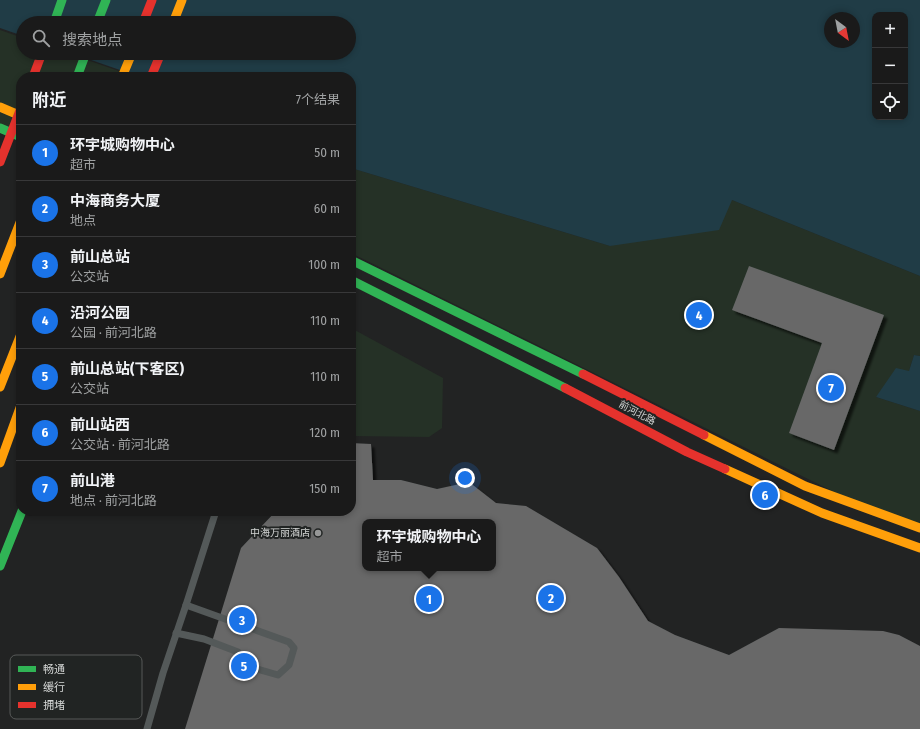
<!DOCTYPE html>
<html lang="zh">
<meta charset="utf-8">
<style>
body{margin:0;font-family:"Fira Sans Condensed","Noto Sans SC",sans-serif;background:#272727;color:#f1f3f6}
.controls{position:absolute;right:12px;top:12px;display:grid;overflow:hidden;border-radius:8px;box-shadow:0 2px 6px #0003}
.controls button{width:36px;height:36px;display:grid;place-items:center;padding:0;border:0;border-bottom:1px solid #383839;background:#1a1a1a;color:#f1f3f6;font:20px sans-serif}
.compass{position:absolute;left:824px;top:12px;width:36px;height:36px;border-radius:50%;background:#1a1a1a;box-shadow:0 2px 6px #0003;rotate:148deg}
.you{position:absolute;left:465px;top:478px;width:14px;height:14px;margin:-10px;border:3px solid #fff;border-radius:50%;background:#1a73e8;box-shadow:0 0 0 6px #1a73e833}
.badge{display:grid;place-items:center;width:26px;height:26px;border-radius:50%;background:#1a73e8;color:#fff;font-size:13px;font-weight:700}
.pin{position:absolute;translate:-50% -50%;border:2px solid #fff;box-shadow:0 1px 4px #0006}
.popup{position:absolute;left:362px;top:519px;width:134px;height:52px;box-sizing:border-box;display:grid;place-content:center;border-radius:8px;background:#1a1a1a;filter:drop-shadow(0 1px 3px #0005);font-size:13px;white-space:nowrap;color:#9fa1a2}
.popup b{font-size:15px;color:#f1f3f6}
.popup::after{content:'';position:absolute;left:50%;top:100%;margin-left:-8px;border:8px solid transparent;border-top-color:#1a1a1a}
.list{margin:0;padding:0;list-style:none}
h2{display:flex;justify-content:space-between;align-items:center;height:52px;margin:0;padding:0 16px;font-size:17px}
h2 small{font-size:13px;font-weight:400;color:#9fa1a2}
.list li{display:grid;grid-template-columns:26px 1fr auto;gap:12px;align-items:center;box-sizing:border-box;height:56px;padding:0 16px;border-top:1px solid #383839}
.list b{display:block;font-size:15px;white-space:nowrap}
.list p{margin:0;font-size:13px;white-space:nowrap;color:#9fa1a2}
.list em{font-size:13px;font-style:normal;color:#9fa1a2}
.icon{flex:none;width:22px;height:22px;fill:none;stroke:currentColor;stroke-width:2;stroke-linecap:round;stroke-linejoin:round}
.map{position:relative;flex:none;width:920px;height:729px;overflow:hidden}
.search{position:absolute;background:#1a1a1a;box-shadow:0 2px 6px #0003;left:16px;top:16px;width:340px;height:44px;display:flex;align-items:center;gap:10px;box-sizing:border-box;padding:0 14px;border-radius:22px;color:#9fa1a2;font-size:15px}
.panel{position:absolute;background:#1a1a1a;box-shadow:0 2px 6px #0003;left:16px;top:72px;width:340px;height:444px;border-radius:16px}
.map>svg:first-child{display:block}
.green{fill:#253126}
.water{fill:#203c46;fill-rule:evenodd}
.building{fill:#676868;fill-rule:evenodd;filter:url(#shadow)}
.lines{fill:none;stroke-linecap:round;stroke-linejoin:round}
.lane{stroke:#545959;stroke-width:7}
.fast{stroke:#30b455;stroke-width:9}
.slow{stroke:#ff9f0a;stroke-width:9}
.jam{stroke:#e5322d;stroke-width:9}
.jam-bridge{stroke:#e5322d;stroke-width:9}
.poi-dot{fill:#969797;stroke:#212423;stroke-width:1.5}
.labels{text-anchor:middle;dominant-baseline:central;stroke-width:4;stroke-linejoin:round;paint-order:stroke}
.street-label{font-size:10px;fill:#d4d6d5;stroke:#212423}
.poi-label{font-size:10px;fill:#d4d6d5;stroke:#212423;text-anchor:end}
.key{fill:#212423;stroke:#575958;stroke-width:1}
.key-label{font-size:11px;fill:#d4d6d5}
</style>
<div class="map">
<svg width="920" height="729" viewBox="0 0 920 729">
<defs>
<filter id="shadow"><feDropShadow dx="3.5" dy="3.5" stdDeviation="1" flood-color="#0009"/></filter>
</defs>
<rect width="100%" height="100%" fill="#222323"/>
<g class="green">
<polygon points="0,30 23,38 23,53 67,53 136,77 21,77 21,134 0,127"/>
<polygon points="351,168 610,246 732,200 920,276 920,356 914,355 909,371 876,397 920,411 920,524 871,510 351,253"/>
<polygon points="351,328 443,378 442,428 429,437 351,436"/>
</g>
<g class="water">
<path d="M0,0H920V276L732,200L719,230L610,246L351,168V77H140L71,53H349V23H23V36L0,28ZM875,15H905V117H875ZM830,18H854V42H830Z"/>
<polygon points="914,355 920,356 920,411 876,397 896,368 909,371"/>
</g>
<g class="building">
<polygon points="749,266 884,315 834,450 789,433 822,343 732,310"/>
<path d="M351,443L371,444L373,480H401L437,489L469,482L496,503L526,506L597,548L619,577L648,621L675,635L729,655L779,628L883,631L899,635L920,646V729H185L241,548L276,511H351ZM365,522H493V568H365Z"/>
</g>
<g class="lines">
<g class="lane">
<polyline points="176,633 204,639 238,652 240,662 247,666 278,675 289,665 294,648 289,642 186,605"/>
<polyline points="147,729 163,673 186,605 216,511"/>
</g>
<g class="fast">
<polyline points="54,23 62,0"/>
<polyline points="97,23 106,0"/>
<polyline points="77,77 86,53"/>
<polyline points="0,128 21,137"/>
<polyline points="351,260 583,374"/>
<polyline points="351,280 565,388"/>
<polyline points="0,566 22,511"/>
</g>
<g class="slow">
<polyline points="173,23 182,0"/>
<polyline points="122,77 132,53"/>
<polyline points="0,107 21,116"/>
<polyline points="0,274 21,220"/>
<polyline points="0,387 21,334"/>
<polyline points="704,435 805,486 920,528"/>
<polyline points="0,463 21,405"/>
<polyline points="725,469 822,513 920,548"/>
</g>
<g class="jam">
<polyline points="143,23 152,0"/>
<polyline points="33,77 42,53"/>
<polyline points="151,77 161,53"/>
<polyline points="583,374 704,435"/>
<polyline points="565,388 687,452 725,469"/>
</g>
<polyline class="jam-bridge" points="0,162 21,108"/>
</g>
<circle class="poi-dot" cx="318" cy="533" r="4"/>
<g class="labels">
<g class="street-label">
<text transform="translate(637 413) rotate(28)">前河北路</text>
</g>
<g class="poi-label">
<text x="310" y="533">中海万丽酒店</text>
</g>
</g>
<rect x="10" y="655" width="132" height="64" rx="6" class="key"/>
<rect x="18" y="666" width="18" height="6" fill="#30b455"/>
<rect x="18" y="684" width="18" height="6" fill="#ff9f0a"/>
<rect x="18" y="702" width="18" height="6" fill="#e5322d"/>
<g class="key-label">
<text x="43" y="673">畅通</text>
<text x="43" y="691">缓行</text>
<text x="43" y="709">拥堵</text>
</g>
</svg>
<div class="controls">
<button>+</button>
<button>−</button>
<button><svg class="icon" aria-label="locate" viewBox="0 0 24 24"><circle cx="12" cy="12" r="6"/><path d="M12 2v4M12 18v4M2 12h4M18 12h4"/></svg></button>
</div>
<svg class="compass" viewBox="-18 -18 36 36"><path d="M0-13l5 13h-10z" fill="#e53935"/><path d="M0 13l5-13h-10z" fill="#9fa1a2"/></svg>
<div class="you"></div>
<div class="pin badge" style="left:429px;top:599px">1</div>
<div class="popup"><b>环宇城购物中心</b>超市</div>
<div class="pin badge" style="left:551px;top:598px">2</div>
<div class="pin badge" style="left:242px;top:620px">3</div>
<div class="pin badge" style="left:699px;top:315px">4</div>
<div class="pin badge" style="left:244px;top:666px">5</div>
<div class="pin badge" style="left:765px;top:495px">6</div>
<div class="pin badge" style="left:831px;top:388px">7</div>
<div class="search"><svg class="icon" aria-label="search" viewBox="0 0 24 24"><circle cx="10" cy="10" r="6"/><path d="M15 15l6 6"/></svg>搜索地点</div>
<section class="panel">
<h2>附近<small>7个结果</small></h2>
<ul class="list">
<li><span class="badge">1</span><div><b>环宇城购物中心</b><p>超市</p></div><em>50 m</em></li>
<li><span class="badge">2</span><div><b>中海商务大厦</b><p>地点</p></div><em>60 m</em></li>
<li><span class="badge">3</span><div><b>前山总站</b><p>公交站</p></div><em>100 m</em></li>
<li><span class="badge">4</span><div><b>沿河公园</b><p>公园 · 前河北路</p></div><em>110 m</em></li>
<li><span class="badge">5</span><div><b>前山总站(下客区)</b><p>公交站</p></div><em>110 m</em></li>
<li><span class="badge">6</span><div><b>前山站西</b><p>公交站 · 前河北路</p></div><em>120 m</em></li>
<li><span class="badge">7</span><div><b>前山港</b><p>地点 · 前河北路</p></div><em>150 m</em></li>
</ul>
</section>
</div>
